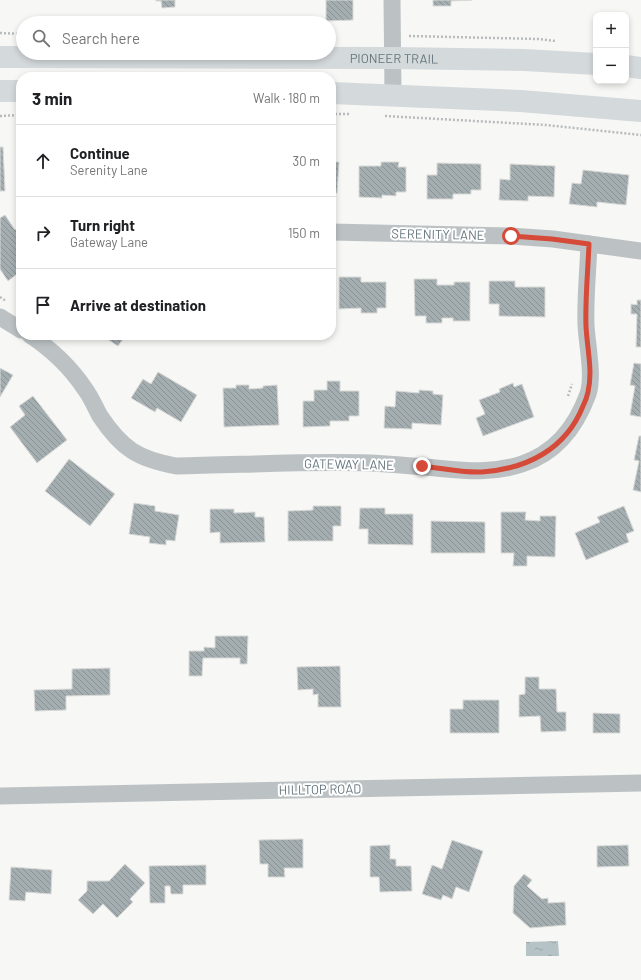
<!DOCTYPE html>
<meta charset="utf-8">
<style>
body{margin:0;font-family:Barlow,sans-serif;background:#f6f6f6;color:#202124}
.controls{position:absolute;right:12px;top:12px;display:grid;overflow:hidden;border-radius:8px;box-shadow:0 2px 6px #0003}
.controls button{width:36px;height:36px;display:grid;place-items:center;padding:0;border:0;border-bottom:1px solid #e0e0e0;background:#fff;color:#202124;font:20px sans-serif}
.stop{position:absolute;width:12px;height:12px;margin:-9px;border:3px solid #d54a38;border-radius:50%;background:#fff}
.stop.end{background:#d54a38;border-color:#fff;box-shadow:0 1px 4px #0008}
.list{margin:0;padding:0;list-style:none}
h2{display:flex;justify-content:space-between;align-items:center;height:52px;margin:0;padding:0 16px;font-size:17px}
h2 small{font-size:13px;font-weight:400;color:#757577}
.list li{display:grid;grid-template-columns:26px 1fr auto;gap:12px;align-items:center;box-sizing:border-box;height:72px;padding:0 16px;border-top:1px solid #e0e0e0}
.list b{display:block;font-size:15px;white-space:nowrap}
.list p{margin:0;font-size:13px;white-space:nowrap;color:#757577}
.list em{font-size:13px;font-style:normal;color:#757577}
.icon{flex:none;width:22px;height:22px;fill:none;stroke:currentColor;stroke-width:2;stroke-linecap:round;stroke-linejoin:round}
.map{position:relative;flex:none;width:641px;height:980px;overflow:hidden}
.search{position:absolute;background:#fff;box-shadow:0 2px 6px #0003;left:16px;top:16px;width:320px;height:44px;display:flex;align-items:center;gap:10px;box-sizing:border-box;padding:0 14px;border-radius:22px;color:#757577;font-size:15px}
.panel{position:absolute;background:#fff;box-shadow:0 2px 6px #0003;left:16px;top:72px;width:320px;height:268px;border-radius:16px}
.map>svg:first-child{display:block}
.water{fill:url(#water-ripples)}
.building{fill:url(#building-back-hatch);stroke:#d9d9d7}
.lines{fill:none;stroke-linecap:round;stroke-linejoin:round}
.path{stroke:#b7bbbd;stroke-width:2.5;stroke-dasharray:2 2;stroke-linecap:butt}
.street{stroke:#bcc2c4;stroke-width:17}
.secondary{stroke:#d4d9db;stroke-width:22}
.route{stroke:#d54a38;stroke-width:5}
.labels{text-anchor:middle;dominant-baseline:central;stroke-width:4;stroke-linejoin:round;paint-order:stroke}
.street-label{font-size:13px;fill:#65767d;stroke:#fff}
</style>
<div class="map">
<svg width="641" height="980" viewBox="0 0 641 980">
<defs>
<pattern id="water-ripples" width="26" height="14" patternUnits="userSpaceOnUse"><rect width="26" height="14" fill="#b6c3c6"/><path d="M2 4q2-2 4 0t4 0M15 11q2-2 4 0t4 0" fill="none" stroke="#98a3a6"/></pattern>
<pattern id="building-back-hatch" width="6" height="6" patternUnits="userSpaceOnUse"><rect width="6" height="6" fill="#a4aeb1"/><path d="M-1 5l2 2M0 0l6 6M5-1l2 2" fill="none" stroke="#899295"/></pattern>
</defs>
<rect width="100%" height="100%" fill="#f7f7f5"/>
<polygon class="water" points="558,941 559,956 526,956 526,942"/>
<g class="building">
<polygon points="156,0 175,0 175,7 162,8 161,1 156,1"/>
<polygon points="326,0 353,0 353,20 326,21"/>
<polygon points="433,0 472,0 451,1 451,6 433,6"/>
<polygon points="0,147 3,147 5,191 0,191"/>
<polygon points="331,162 339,162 337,193 331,193"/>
<polygon points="381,162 399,162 398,167 406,167 406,192 396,192 396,196 382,195 382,198 359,197 359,166 381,166"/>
<polygon points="437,163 481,164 481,190 471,190 471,194 453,194 453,199 427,199 427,175 437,175"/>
<polygon points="510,164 555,166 554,197 528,196 528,201 499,200 500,179 510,180"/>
<polygon points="583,170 629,175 626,205 597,202 597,207 569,204 572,183 581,184"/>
<polygon points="5,215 15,230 21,225 21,271 8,281 0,269 0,218"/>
<polygon points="339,277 361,277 361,282 386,282 386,308 377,308 377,313 361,313 361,308 339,309"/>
<polygon points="414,279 437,279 437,285 454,285 454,282 470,282 470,321 453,321 453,318 442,318 442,323 426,323 426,316 415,316"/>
<polygon points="489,281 515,281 515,287 545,287 545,317 499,316 499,304 489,304"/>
<polygon points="637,300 641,300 641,347 636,347 637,314 631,314 631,304 637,305"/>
<polygon points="101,335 126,335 118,346"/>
<polygon points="634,363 641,364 641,417 630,415 635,386 630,385"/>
<polygon points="0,368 13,375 0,397"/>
<polygon points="158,372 197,395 181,422 157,408 155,412 131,398 143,379 151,384"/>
<polygon points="327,381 340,381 340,391 359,391 359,416 349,416 349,421 330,421 330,426 303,427 303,401 314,401 314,390 327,390"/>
<polygon points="513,383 514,387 522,384 534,417 483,436 476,418 485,414 479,400 500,392 499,389"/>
<polygon points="236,385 249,385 249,389 263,388 263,386 277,385 279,425 224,427 223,388 236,388"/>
<polygon points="419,390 433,391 433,394 443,395 441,425 412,423 412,429 384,428 385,406 395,407 396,391 419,393"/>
<polygon points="33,396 67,440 37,463 10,427 25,415 19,406"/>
<polygon points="639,436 641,436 641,492 633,490 639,461 634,460"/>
<polygon points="69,459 115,494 90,526 45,491"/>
<polygon points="134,503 155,506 155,511 179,515 175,541 166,540 166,545 149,543 150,537 129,534"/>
<polygon points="313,506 341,506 341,526 333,526 333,541 288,541 288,511 313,510"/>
<polygon points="624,506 634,531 626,534 629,542 586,560 575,533 600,522 597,517"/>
<polygon points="360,508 385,508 385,514 413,514 413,545 368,544 368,529 359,529"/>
<polygon points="210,509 234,509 234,513 255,512 255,517 264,517 265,542 220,543 220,532 210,533"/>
<polygon points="501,512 526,512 525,520 540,521 540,516 556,516 555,557 527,556 527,566 513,566 514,553 501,553"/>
<polygon points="431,521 485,522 485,553 431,553"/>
<polygon points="215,636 248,636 247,664 240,664 240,658 203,658 202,676 189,676 189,651 204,651 204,647 215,648"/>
<polygon points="340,666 341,707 318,707 318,694 313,695 313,689 298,690 297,667"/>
<polygon points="110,668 110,695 66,696 66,710 35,711 34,690 72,689 72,669"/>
<polygon points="525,677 539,677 539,689 556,689 557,712 566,712 566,731 541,732 540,716 519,717 519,695 525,694"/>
<polygon points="463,700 499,700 499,733 450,733 450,709 463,709"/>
<polygon points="593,713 620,714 620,733 593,733"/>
<polygon points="303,839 303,868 284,868 285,877 268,877 268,864 260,864 259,840"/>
<polygon points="452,840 483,851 469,892 456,887 452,899 443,895 441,900 422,894 432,865 442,869"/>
<polygon points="390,845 390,859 396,859 396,866 411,866 412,891 380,892 379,877 370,877 370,846"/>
<polygon points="628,845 629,866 597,867 597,846"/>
<polygon points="125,864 145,883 130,899 133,902 117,918 103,904 93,914 78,900 87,891 87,881 109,881"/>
<polygon points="206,865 206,885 183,885 183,894 171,894 170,886 165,886 165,903 150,903 149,866"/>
<polygon points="11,867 52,870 51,894 26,892 25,901 9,900"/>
<polygon points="524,874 532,880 527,886 542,899 548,898 548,903 565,902 566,925 530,928 513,913 514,886"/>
</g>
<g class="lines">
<g class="path">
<polyline points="0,33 23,34"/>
<polyline points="409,36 538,39 556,41"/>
<polyline points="331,114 350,114"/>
<polyline points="0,116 21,115"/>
<polyline points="385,116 546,125 641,135"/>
<polyline points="0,297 6,301"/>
<polyline points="568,396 572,384"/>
</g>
<g class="street">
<polyline points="392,0 393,95"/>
<polyline points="331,232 511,236 553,239 641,251"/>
<polyline points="0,317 21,330"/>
<path d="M30,335C51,349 71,368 85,389C91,397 95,407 100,416C122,449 138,459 176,466C241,465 305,461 370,463C392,464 414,466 436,468C467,471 491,474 522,464C556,453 576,427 588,394C594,376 587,345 586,325C585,298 588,271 589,244"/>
<polyline points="0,796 641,783"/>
</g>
<g class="secondary">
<path id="s1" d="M0,57L393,58L524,60L596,64"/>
<polyline points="626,66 641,68"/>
<polyline points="0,91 21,91"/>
<polyline points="331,93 521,101 641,111"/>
</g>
</g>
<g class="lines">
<path class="route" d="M422,466C441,468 463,473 482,472C527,469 566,449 583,406C585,402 587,397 588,392C593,371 587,348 586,326C585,299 588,271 589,244L552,239L511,236"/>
</g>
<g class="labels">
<g class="street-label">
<text stroke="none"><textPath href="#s1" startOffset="394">PIONEER TRAIL</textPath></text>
<text transform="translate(438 234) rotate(1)">SERENITY LANE</text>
<text transform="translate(349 464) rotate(1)">GATEWAY LANE</text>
<text transform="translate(320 789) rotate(-1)">HILLTOP ROAD</text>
</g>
</g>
</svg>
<div class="controls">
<button>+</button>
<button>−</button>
</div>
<div class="stop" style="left:511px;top:236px"></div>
<div class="stop end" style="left:422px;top:466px"></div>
<div class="search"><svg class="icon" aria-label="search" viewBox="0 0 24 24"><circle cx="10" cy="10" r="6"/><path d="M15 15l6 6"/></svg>Search here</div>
<section class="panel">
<h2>3 min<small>Walk · 180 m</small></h2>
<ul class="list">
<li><svg class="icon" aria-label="ahead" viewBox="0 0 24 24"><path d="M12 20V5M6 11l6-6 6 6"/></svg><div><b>Continue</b><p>Serenity Lane</p></div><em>30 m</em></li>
<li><svg class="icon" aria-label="right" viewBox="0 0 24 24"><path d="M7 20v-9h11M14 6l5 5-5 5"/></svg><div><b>Turn right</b><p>Gateway Lane</p></div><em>150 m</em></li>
<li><svg class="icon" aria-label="arrive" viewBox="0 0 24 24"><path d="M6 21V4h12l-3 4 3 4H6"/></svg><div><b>Arrive at destination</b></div></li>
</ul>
</section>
</div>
